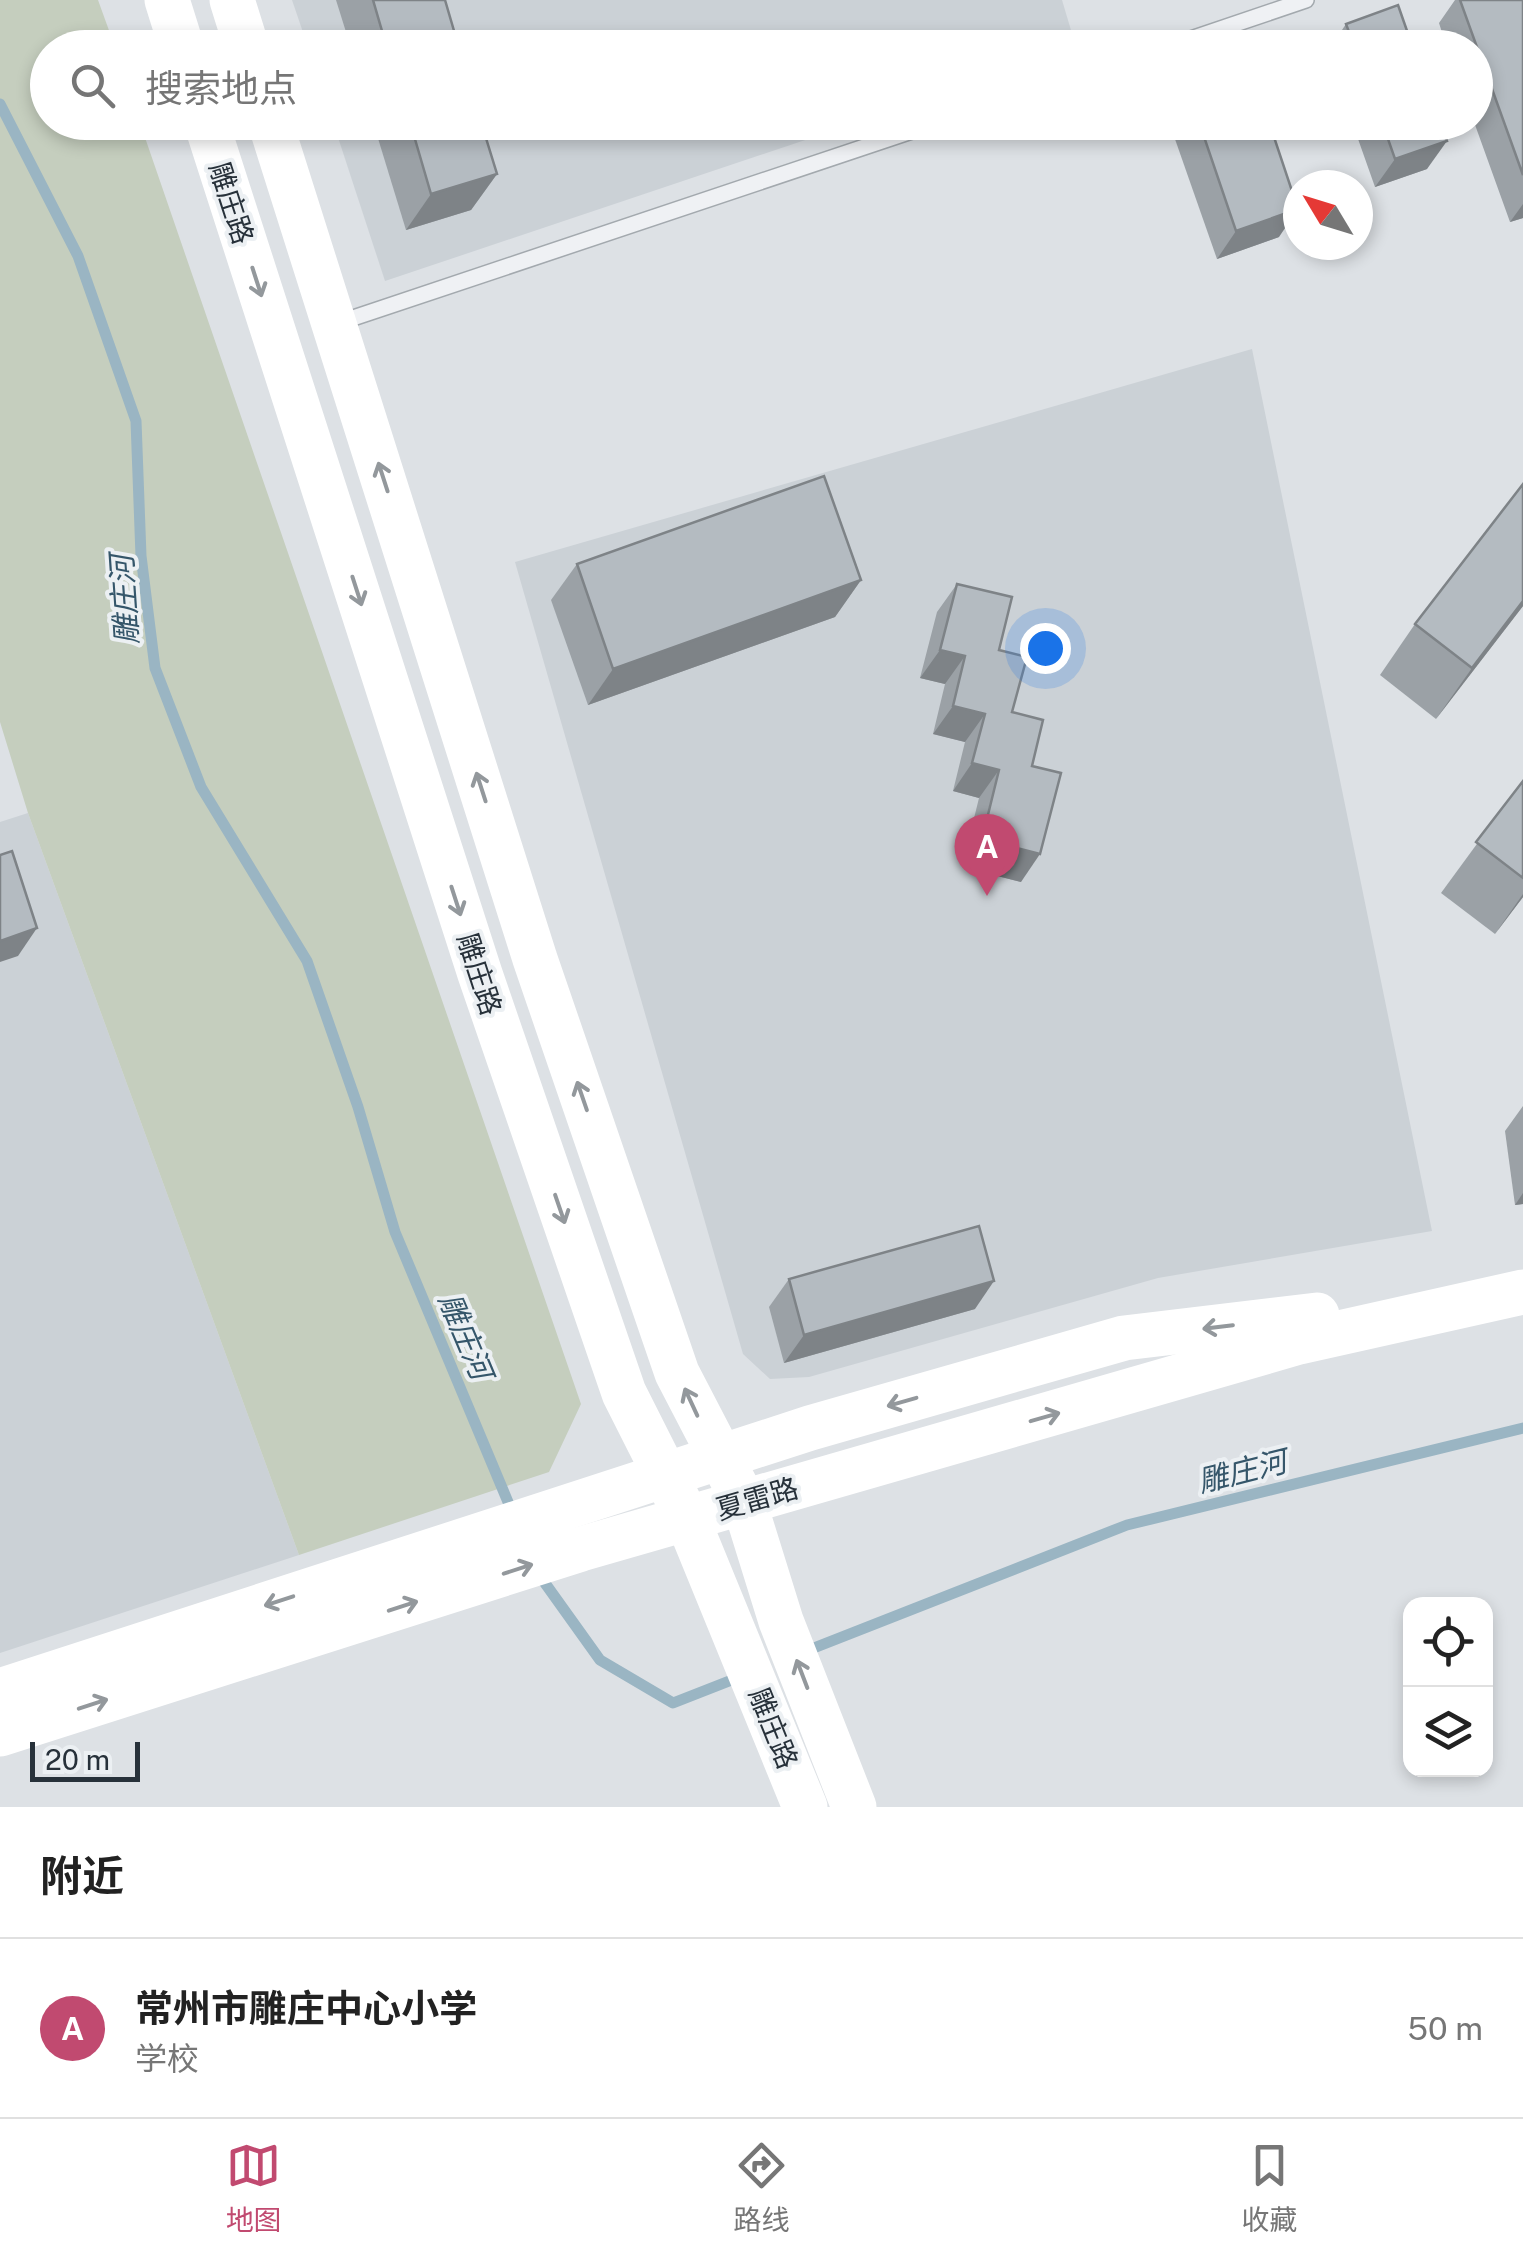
<!DOCTYPE html>
<html lang="zh">
<meta charset="utf-8">
<style>
body{margin:0;font-family:"Public Sans","Noto Sans SC",sans-serif;background:#f2f2f2;color:#222}
.controls{position:absolute;right:30px;bottom:30px;display:grid;overflow:hidden;border-radius:20px;box-shadow:0 5px 15px #0003}
.controls button{width:90px;height:90px;display:grid;place-items:center;padding:0;border:0;border-bottom:2px solid #e0e0e0;background:#fff;color:#222;font:50px sans-serif}
.compass{position:absolute;left:1283px;top:170px;width:90px;height:90px;border-radius:50%;background:#fff;box-shadow:0 5px 15px #0003;rotate:308deg}
.scale{position:absolute;left:30px;bottom:25px;width:110px;box-sizing:border-box;padding-left:10px;border:5px solid #27313a;border-top:0;font-size:28px;line-height:35px;white-space:nowrap;color:#27313a;-webkit-text-stroke:8px #ecf0f3;paint-order:stroke}
.you{position:absolute;left:1045px;top:648px;width:35px;height:35px;margin:-25px;border:8px solid #fff;border-radius:50%;background:#1a73e8;box-shadow:0 0 0 15px #1a73e833}
.badge{display:grid;place-items:center;width:65px;height:65px;border-radius:50%;background:#c14a70;color:#fff;font-size:32px;font-weight:700}
.pin{position:absolute;translate:-50% -82px;filter:drop-shadow(0 2px 5px #0008)}
.pin::after{content:'';position:absolute;top:52px;width:35px;height:30px;background:inherit;clip-path:polygon(0 0,100% 0,50% 100%)}
.list{margin:0;padding:0;list-style:none}
h2{display:flex;justify-content:space-between;align-items:center;height:130px;margin:0;padding:0 40px;font-size:42px}
h2 small{font-size:32px;font-weight:400;color:#767676}
.list li{display:grid;grid-template-columns:65px 1fr auto;gap:30px;align-items:center;box-sizing:border-box;height:180px;padding:0 40px;border-top:2px solid #e0e0e0}
.list b{display:block;font-size:38px;white-space:nowrap}
.list p{margin:0;font-size:32px;white-space:nowrap;color:#767676}
.list em{font-size:32px;font-style:normal;color:#767676}
.icon{flex:none;width:55px;height:55px;fill:none;stroke:currentColor;stroke-width:2;stroke-linecap:round;stroke-linejoin:round}
.map{position:relative;flex:none;width:1523px;height:1807px;overflow:hidden}
.search{position:absolute;background:#fff;box-shadow:0 5px 15px #0003;left:30px;right:30px;top:30px;height:110px;display:flex;align-items:center;gap:25px;box-sizing:border-box;padding:0 35px;border-radius:55px;color:#767676;font-size:38px}
.sheet{height:310px;background:#fff}
nav{display:flex;justify-content:space-around;align-items:center;box-sizing:border-box;height:140px;border-top:2px solid #e0e0e0;background:#fff;font-size:28px;color:#767676}
nav a{display:grid;justify-items:center;gap:5px}
nav .on{color:#c14a70}
.map>svg:first-child{display:block}
.built{fill:#cbd1d6}
.green{fill:#c5cebe}
.lines{fill:none;stroke-linecap:round;stroke-linejoin:round}
.stream{stroke:#9ab5c3;stroke-width:11}
.lane-casing{stroke:#a3a9ae;stroke-width:18}
.lane{stroke:#eff1f4;stroke-width:15}
.secondary{stroke:#fff;stroke-width:45}
.wall{fill:#9ba1a6}
.shaded-wall{fill:#7e8387}
.building{fill:#b4bbc1;stroke:#7e8387;stroke-width:2.5}
.oneway{stroke:#93989c}
.labels{text-anchor:middle;dominant-baseline:central;stroke-width:8;stroke-linejoin:round;paint-order:stroke}
.street-label{font-size:28px;fill:#27313a;stroke:#ecf0f3}
.water-label{font-size:30px;font-style:italic;fill:#35566a;stroke:#ecf0f3}
</style>
<div class="map">
<svg width="1523" height="1807" viewBox="0 0 1523 1807">
<rect width="100%" height="100%" fill="#dde1e5"/>
<g class="built">
<polygon points="292,0 1062,0 1076,47 308,47"/>
<polygon points="333,122 856,123 385,281"/>
<polygon points="1252,349 1432,1231 1158,1278 809,1377 770,1379 743,1354 515,562"/>
<polygon points="28,813 299,1555 0,1653 0,822"/>
</g>
<polygon class="green" points="0,0 98,0 115,47 48,48 48,122 140,123 581,1404 549,1472 299,1555 28,813 0,722"/>
<g class="lines">
<g class="stream">
<polyline points="0,104 78,256 136,421 141,556 155,668 201,787 307,961 358,1107 395,1232 513,1514"/>
<polyline points="537,1572 600,1660 673,1703 742,1676"/>
<polyline points="801,1653 1127,1525 1523,1428"/>
</g>
<defs>
<g id="lane">
<polyline points="1164,48 1306,0"/>
<polyline points="338,323 939,122"/>
</g>
</defs>
<use href="#lane" class="lane-casing"/>
<use href="#lane" class="lane"/>
<g class="secondary">
<polyline points="167,0 182,48"/>
<polyline points="232,0 247,48"/>
<polyline points="206,122 480,974 624,1393 687,1518 805,1807"/>
<polyline points="270,122 535,959 677,1373 744,1502 781,1621 854,1807"/>
<polyline points="0,1691 810,1428 1124,1338 1317,1315"/>
<polyline points="0,1734 581,1549 1299,1342 1523,1292"/>
</g>
</g>
<g class="wall">
<polygon points="336,0 445,0 459,48 351,48"/>
<polygon points="1455,0 1523,0 1523,218 1510,222 1474,122 1476,48 1447,48 1439,23"/>
<polygon points="1346,24 1413,48 1330,48"/>
<polygon points="373,122 481,122 497,174 471,210 406,230"/>
<polygon points="1169,122 1269,122 1279,237 1217,259"/>
<polygon points="1352,122 1440,122 1427,169 1375,187"/>
<polygon points="577,564 861,580 835,617 588,705 551,600"/>
<polygon points="957,584 999,650 1012,712 1032,766 1021,882 962,867 979,798 953,791 965,742 933,734 945,684 920,678 937,612"/>
<polygon points="1523,606 1436,719 1380,675 1415,624"/>
<polygon points="1523,781 1523,897 1495,934 1441,893"/>
<polygon points="1523,1106 1523,1204 1515,1205 1505,1131"/>
<polygon points="789,1279 975,1309 784,1363 769,1307"/>
</g>
<g class="shaded-wall">
<polygon points="1447,141 1427,169 1375,187 1395,159"/>
<polygon points="497,174 471,210 406,230 431,194"/>
<polygon points="1523,204 1523,218 1510,222"/>
<polygon points="1298,209 1279,237 1217,259 1236,231"/>
<polygon points="861,580 835,617 588,705 613,669"/>
<polygon points="1523,601 1523,606 1436,719 1472,668"/>
<polygon points="940,650 965,656 945,684 920,678"/>
<polygon points="953,706 985,714 965,742 933,734"/>
<polygon points="972,763 999,770 979,798 953,791"/>
<polygon points="982,839 1040,854 1021,882 962,867"/>
<polygon points="1523,894 1523,897 1495,934"/>
<polygon points="37,928 18,956 0,962 0,941"/>
<polygon points="1523,1193 1523,1204 1515,1205"/>
<polygon points="994,1281 975,1309 784,1363 804,1335"/>
</g>
<g class="building">
<polygon points="373,0 445,0 459,48 387,48"/>
<polygon points="1460,0 1523,0 1523,175"/>
<polygon points="1398,5 1413,48 1355,48 1346,24"/>
<polygon points="410,122 481,122 497,174 431,194"/>
<polygon points="1199,122 1269,122 1298,209 1236,231"/>
<polygon points="1382,122 1440,122 1447,141 1395,159"/>
<polygon points="824,476 861,580 613,669 577,564"/>
<polygon points="1523,484 1523,601 1472,668 1415,624"/>
<polygon points="957,584 1012,597 999,650 1027,657 1012,712 1043,720 1032,766 1061,773 1040,854 982,839 999,770 972,763 985,714 953,706 965,656 940,650"/>
<polygon points="1523,781 1523,878 1476,842"/>
<polygon points="12,851 37,928 0,941 0,855"/>
<polygon points="979,1226 994,1281 804,1335 789,1279"/>
</g>
<defs><path id="oneway-shaft" d="M-6 0H5M1.5-3L5.5 0L1.5 3" fill="none" stroke-width="1.6" stroke-linecap="round" stroke-linejoin="round" transform="scale(2.5)"/></defs>
<g class="oneway">
<use href="#oneway-shaft" transform="translate(257 282) rotate(72)"/>
<use href="#oneway-shaft" transform="translate(383 477) rotate(-108)"/>
<use href="#oneway-shaft" transform="translate(357 591) rotate(72)"/>
<use href="#oneway-shaft" transform="translate(481 787) rotate(-108)"/>
<use href="#oneway-shaft" transform="translate(456 901) rotate(72)"/>
<use href="#oneway-shaft" transform="translate(582 1096) rotate(-109)"/>
<use href="#oneway-shaft" transform="translate(560 1209) rotate(71)"/>
<use href="#oneway-shaft" transform="translate(1218 1327) rotate(173)"/>
<use href="#oneway-shaft" transform="translate(691 1402) rotate(-115)"/>
<use href="#oneway-shaft" transform="translate(902 1402) rotate(164)"/>
<use href="#oneway-shaft" transform="translate(1045 1417) rotate(-16)"/>
<use href="#oneway-shaft" transform="translate(518 1569) rotate(-18)"/>
<use href="#oneway-shaft" transform="translate(279 1601) rotate(162)"/>
<use href="#oneway-shaft" transform="translate(403 1606) rotate(-18)"/>
<use href="#oneway-shaft" transform="translate(802 1674) rotate(-111)"/>
<use href="#oneway-shaft" transform="translate(93 1704) rotate(-18)"/>
</g>
<g class="labels">
<g class="street-label">
<text transform="translate(232 203) rotate(72)">雕庄路</text>
<text transform="translate(480 974) rotate(72)">雕庄路</text>
<text transform="translate(757 1498) rotate(-16)">夏雷路</text>
<text transform="translate(774 1728) rotate(68)">雕庄路</text>
</g>
<g class="water-label">
<text transform="translate(124 600) rotate(-94)">雕庄河</text>
<text transform="translate(466 1336) rotate(67)">雕庄河</text>
<text transform="translate(1242 1471) rotate(-14)">雕庄河</text>
</g>
</g>
</svg>
<div class="controls">
<button><svg class="icon" aria-label="locate" viewBox="0 0 24 24"><circle cx="12" cy="12" r="6"/><path d="M12 2v4M12 18v4M2 12h4M18 12h4"/></svg></button>
<button><svg class="icon" aria-label="layers" viewBox="0 0 24 24"><path d="M12 4l9 5-9 5-9-5zM3 14l9 5 9-5"/></svg></button>
</div>
<svg class="compass" viewBox="-18 -18 36 36"><path d="M0-13l5 13h-10z" fill="#e53935"/><path d="M0 13l5-13h-10z" fill="#767676"/></svg>
<div class="scale">20 m</div>
<div class="you"></div>
<div class="pin badge" style="left:987px;top:896px">A</div>
<div class="search"><svg class="icon" aria-label="search" viewBox="0 0 24 24"><circle cx="10" cy="10" r="6"/><path d="M15 15l6 6"/></svg>搜索地点</div>
</div>
<section class="sheet">
<h2>附近<small></small></h2>
<ul class="list">
<li><span class="badge">A</span><div><b>常州市雕庄中心小学</b><p>学校</p></div><em>50 m</em></li>
</ul>
</section>
<nav>
<a class="on"><svg class="icon" aria-label="map" viewBox="0 0 24 24"><path d="M3 6l6-2 6 2 6-2v14l-6 2-6-2-6 2zM9 4v14M15 6v14"/></svg>地图</a>
<a><svg class="icon" aria-label="directions" viewBox="0 0 24 24"><path d="M12 3l9 9-9 9-9-9zM9 14v-3h6M13 9l2 2-2 2"/></svg>路线</a>
<a><svg class="icon" aria-label="saved" viewBox="0 0 24 24"><path d="M7 4h10v16l-5-4-5 4z"/></svg>收藏</a>
</nav>
